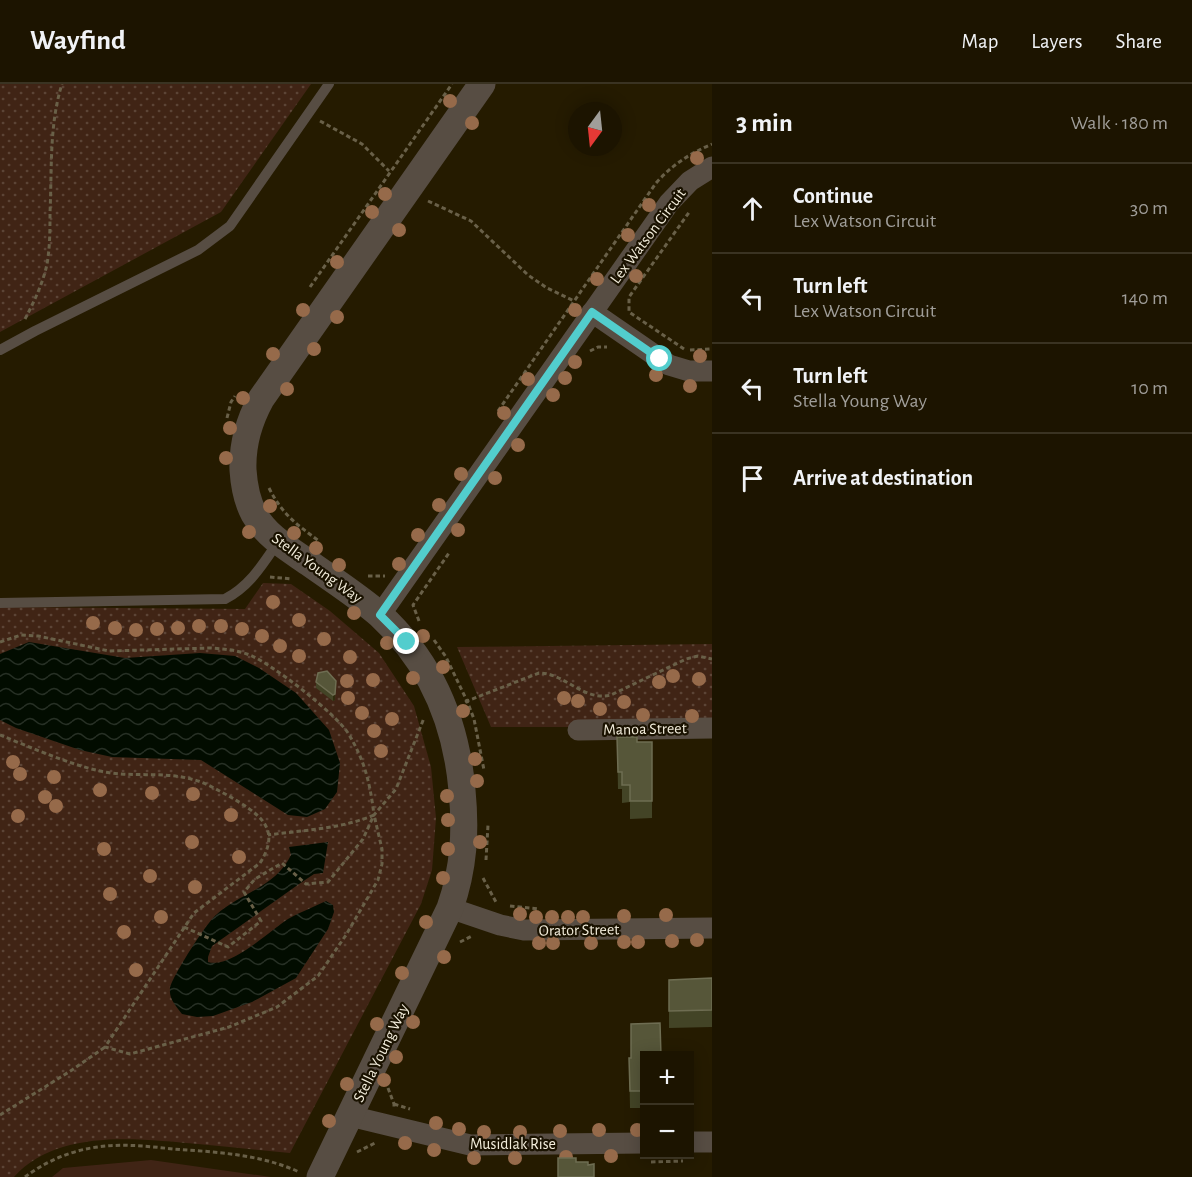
<!DOCTYPE html>
<meta charset="utf-8">
<style>
body{margin:0;font-family:"Alegreya Sans",sans-serif;background:#29210f;color:#f1f3f6}
.controls{position:absolute;right:18px;bottom:18px;display:grid;overflow:hidden;border-radius:0px;box-shadow:0 3px 15px #0003}
.controls button{width:54px;height:54px;display:grid;place-items:center;padding:0;border:0;border-bottom:2px solid #3a3322;background:#1c1400;color:#f1f3f6;font:30px sans-serif}
.compass{position:absolute;left:568px;top:18px;width:54px;height:54px;border-radius:50%;background:#1c1400;box-shadow:0 3px 15px #0003;rotate:195deg}
.stop{position:absolute;width:18px;height:18px;margin:-14px;border:4px solid #52cdcd;border-radius:50%;background:#fff}
.stop.end{background:#52cdcd;border-color:#fff;box-shadow:0 2px 6px #0008}
.list{margin:0;padding:0;list-style:none}
h2{display:flex;justify-content:space-between;align-items:center;height:78px;margin:0;padding:0 24px;font-size:26px}
h2 small{font-size:20px;font-weight:400;color:#a09e99}
.list li{display:grid;grid-template-columns:39px 1fr auto;gap:18px;align-items:center;box-sizing:border-box;height:90px;padding:0 24px;border-top:2px solid #3a3322}
.list b{display:block;font-size:22px;white-space:nowrap}
.list p{margin:0;font-size:20px;white-space:nowrap;color:#a09e99}
.list em{font-size:20px;font-style:normal;color:#a09e99}
.icon{flex:none;width:33px;height:33px;fill:none;stroke:currentColor;stroke-width:2;stroke-linecap:round;stroke-linejoin:round}
.map{position:relative;flex:none;width:712px;height:1093px;overflow:hidden}
header{display:flex;align-items:center;gap:36px;box-sizing:border-box;height:84px;padding:0 30px;background:#1c1400;border-bottom:2px solid #3a3322}
header strong{font-size:28px}
nav{display:flex;gap:33px;margin-inline-start:auto;font-size:21px}
main{display:flex}
aside{flex:1;background:#1c1400}
.map>svg:first-child{display:block}
.grass{fill:#402415}
.park{fill:url(#park-dots)}
.water{fill:url(#water-waves)}
.lines{fill:none;stroke-linecap:round;stroke-linejoin:round}
.path{stroke:#696048;stroke-width:3;stroke-dasharray:4.5 3;stroke-linecap:butt}
.service{stroke:#574d43;stroke-width:10}
.minor{stroke:#574d43;stroke-width:21}
.tertiary{stroke:#574d43;stroke-width:27}
.tree{fill:#966a4a}
.wall{fill:#434426}
.shaded-wall{fill:#2f2c0e}
.building{fill:#565639;stroke:#6e6d52;stroke-width:1.5}
.route{stroke:#52cdcd;stroke-width:8}
.labels{text-anchor:middle;dominant-baseline:central;stroke-width:4.5;stroke-linejoin:round;paint-order:stroke}
.street-label{font-size:16px;fill:#f2ecda;stroke:#1a1200}
</style>
<header>
<strong>Wayfind</strong>
<nav><a>Map</a><a>Layers</a><a>Share</a></nav>
</header>
<main>
<div class="map">
<svg width="712" height="1093" viewBox="0 0 712 1093">
<defs>
<pattern id="park-dots" width="8" height="8" patternUnits="userSpaceOnUse" patternTransform="scale(1.5)"><rect width="8" height="8" fill="#402415"/><path d="M2 2h.1M6 6h.1" fill="none" stroke="#5c4436" stroke-width="1.8" stroke-linecap="round"/></pattern>
<pattern id="water-waves" width="16" height="10" patternUnits="userSpaceOnUse" patternTransform="scale(1.5)"><rect width="16" height="10" fill="#020c00"/><path d="M0 5q4-4 8 0t8 0" fill="none" stroke="#273025"/></pattern>
</defs>
<rect width="100%" height="100%" fill="#251b00"/>
<polygon class="grass" points="151,1076 271,1093 52,1093 63,1084"/>
<g class="park">
<polygon points="0,0 311,0 221,128 0,248"/>
<path d="M263,499L291,500L330,527L379,569L414,622L431,683L436,734L432,786L421,820L290,1069C259,1066 228,1063 198,1060C139,1055 58,1044 14,1093H0V523L245,525Z"/>
<polygon points="712,560 712,643 491,643 457,563"/>
</g>
<g class="water">
<polygon points="29,558 125,574 200,569 235,572 259,584 296,609 329,646 340,679 337,708 325,725 307,733 288,731 201,676 112,673 80,666 16,644 0,636 0,570"/>
<path d="M328,758L323,789L314,790L299,800L212,862L208,873V878C231,885 269,847 288,835C300,828 314,823 326,817L333,821L334,828L328,845L296,894L252,918L213,932L197,933L182,930C176,922 169,915 170,905C170,896 207,838 216,831C240,809 276,803 291,771L289,763Z"/>
</g>
<g class="lines">
<g class="path">
<polyline points="320,37 362,60 389,87"/>
<polyline points="428,117 471,137 528,191 547,204 574,217"/>
<polyline points="310,203 452,0"/>
<path d="M25,235C34,218 43,199 47,180C50,163 50,146 50,129C52,86 49,41 62,0"/>
<polyline points="684,265 629,228 629,213 690,127"/>
<polyline points="690,266 712,265"/>
<polyline points="590,267 598,263 607,263"/>
<path d="M498,327L656,99C672,81 689,70 712,60"/>
<polyline points="227,334 231,318 235,312"/>
<path d="M269,404C282,430 296,440 319,457"/>
<polyline points="368,492 385,492"/>
<polyline points="270,493 292,495"/>
<polyline points="419,537 413,521 449,469"/>
<path d="M434,556L446,573L467,617L539,589C565,589 584,618 611,611L686,575L698,572L712,575"/>
<path d="M0,558L21,551L38,552L109,567L211,564C224,565 236,566 247,570C269,577 336,630 348,649C365,677 370,699 374,731L396,705L424,634"/>
<polyline points="465,618 467,617 474,635 484,686"/>
<path d="M0,651C30,663 68,680 100,687C130,694 161,687 191,695C205,698 217,706 229,712C257,729 283,743 260,779L194,829L105,963L130,970L229,943L277,923L318,892L346,851L378,796L382,780V765L374,731C341,745 304,746 268,751"/>
<polyline points="486,776 488,741"/>
<polyline points="483,794 497,820"/>
<polyline points="510,822 539,825"/>
<polyline points="184,843 228,863 261,837 244,808 255,795 282,779 306,800 328,798 363,755 373,733"/>
<polyline points="460,858 472,852"/>
<polyline points="388,1004 394,1020 394,1023"/>
<polyline points="394,1020 410,1025"/>
<polyline points="0,1031 72,986 105,963"/>
<polyline points="357,1068 375,1059"/>
<polyline points="651,1078 683,1077"/>
<path d="M25,1093C43,1079 68,1068 91,1064C119,1059 146,1062 173,1065C215,1068 260,1070 299,1088"/>
</g>
<g class="service">
<polyline points="0,266 35,247 198,166 230,142 329,0"/>
<path d="M0,519L225,515C250,502 263,480 278,458"/>
</g>
<g class="minor">
<polyline points="592,228 669,281 689,287 712,287"/>
<polyline points="380,531 669,119 690,97 712,83"/>
<polyline points="578,646 712,644"/>
<polyline points="450,824 500,841 524,846 712,844"/>
<polyline points="350,1032 470,1061 644,1059"/>
<polyline points="690,1058 712,1058"/>
</g>
<path class="tertiary" d="M320,1093L450,824C464,784 466,747 462,706C456,637 431,578 380,531C358,512 333,496 309,479C289,465 266,452 254,430C247,417 244,401 243,386C242,360 249,337 261,315L482,0"/>
</g>
<g class="tree">
<circle cx="450" cy="17" r="7"/>
<circle cx="472" cy="39" r="7"/>
<circle cx="697" cy="74" r="7"/>
<circle cx="385" cy="110" r="7"/>
<circle cx="649" cy="121" r="7"/>
<circle cx="372" cy="128" r="7"/>
<circle cx="399" cy="146" r="7"/>
<circle cx="628" cy="151" r="7"/>
<circle cx="337" cy="178" r="7"/>
<circle cx="636" cy="192" r="7"/>
<circle cx="597" cy="195" r="7"/>
<circle cx="303" cy="226" r="7"/>
<circle cx="575" cy="226" r="7"/>
<circle cx="337" cy="233" r="7"/>
<circle cx="314" cy="265" r="7"/>
<circle cx="273" cy="270" r="7"/>
<circle cx="700" cy="272" r="7"/>
<circle cx="575" cy="278" r="7"/>
<circle cx="656" cy="291" r="7"/>
<circle cx="565" cy="294" r="7"/>
<circle cx="528" cy="295" r="7"/>
<circle cx="690" cy="302" r="7"/>
<circle cx="287" cy="305" r="7"/>
<circle cx="553" cy="311" r="7"/>
<circle cx="243" cy="314" r="7"/>
<circle cx="504" cy="329" r="7"/>
<circle cx="230" cy="344" r="7"/>
<circle cx="518" cy="361" r="7"/>
<circle cx="226" cy="374" r="7"/>
<circle cx="461" cy="390" r="7"/>
<circle cx="495" cy="394" r="7"/>
<circle cx="439" cy="421" r="7"/>
<circle cx="270" cy="422" r="7"/>
<circle cx="458" cy="446" r="7"/>
<circle cx="249" cy="448" r="7"/>
<circle cx="294" cy="449" r="7"/>
<circle cx="418" cy="451" r="7"/>
<circle cx="316" cy="464" r="7"/>
<circle cx="399" cy="480" r="7"/>
<circle cx="339" cy="481" r="7"/>
<circle cx="273" cy="518" r="7"/>
<circle cx="354" cy="529" r="7"/>
<circle cx="299" cy="536" r="7"/>
<circle cx="93" cy="539" r="7"/>
<circle cx="199" cy="542" r="7"/>
<circle cx="221" cy="542" r="7"/>
<circle cx="115" cy="544" r="7"/>
<circle cx="178" cy="544" r="7"/>
<circle cx="157" cy="545" r="7"/>
<circle cx="242" cy="545" r="7"/>
<circle cx="136" cy="546" r="7"/>
<circle cx="262" cy="552" r="7"/>
<circle cx="423" cy="552" r="7"/>
<circle cx="324" cy="555" r="7"/>
<circle cx="387" cy="559" r="7"/>
<circle cx="280" cy="562" r="7"/>
<circle cx="299" cy="572" r="7"/>
<circle cx="350" cy="573" r="7"/>
<circle cx="443" cy="583" r="7"/>
<circle cx="673" cy="592" r="7"/>
<circle cx="413" cy="594" r="7"/>
<circle cx="699" cy="595" r="7"/>
<circle cx="373" cy="596" r="7"/>
<circle cx="347" cy="597" r="7"/>
<circle cx="659" cy="598" r="7"/>
<circle cx="348" cy="614" r="7"/>
<circle cx="564" cy="614" r="7"/>
<circle cx="578" cy="617" r="7"/>
<circle cx="624" cy="618" r="7"/>
<circle cx="600" cy="625" r="7"/>
<circle cx="463" cy="627" r="7"/>
<circle cx="362" cy="629" r="7"/>
<circle cx="643" cy="631" r="7"/>
<circle cx="692" cy="632" r="7"/>
<circle cx="392" cy="635" r="7"/>
<circle cx="374" cy="647" r="7"/>
<circle cx="381" cy="667" r="7"/>
<circle cx="475" cy="675" r="7"/>
<circle cx="13" cy="678" r="7"/>
<circle cx="20" cy="690" r="7"/>
<circle cx="54" cy="693" r="7"/>
<circle cx="477" cy="697" r="7"/>
<circle cx="100" cy="706" r="7"/>
<circle cx="152" cy="709" r="7"/>
<circle cx="193" cy="710" r="7"/>
<circle cx="447" cy="712" r="7"/>
<circle cx="45" cy="713" r="7"/>
<circle cx="56" cy="722" r="7"/>
<circle cx="231" cy="731" r="7"/>
<circle cx="18" cy="732" r="7"/>
<circle cx="448" cy="736" r="7"/>
<circle cx="192" cy="758" r="7"/>
<circle cx="480" cy="758" r="7"/>
<circle cx="104" cy="765" r="7"/>
<circle cx="448" cy="765" r="7"/>
<circle cx="239" cy="773" r="7"/>
<circle cx="150" cy="792" r="7"/>
<circle cx="443" cy="794" r="7"/>
<circle cx="195" cy="803" r="7"/>
<circle cx="110" cy="810" r="7"/>
<circle cx="520" cy="830" r="7"/>
<circle cx="666" cy="831" r="7"/>
<circle cx="624" cy="832" r="7"/>
<circle cx="161" cy="833" r="7"/>
<circle cx="536" cy="833" r="7"/>
<circle cx="552" cy="833" r="7"/>
<circle cx="568" cy="833" r="7"/>
<circle cx="583" cy="833" r="7"/>
<circle cx="426" cy="838" r="7"/>
<circle cx="124" cy="848" r="7"/>
<circle cx="697" cy="856" r="7"/>
<circle cx="672" cy="857" r="7"/>
<circle cx="624" cy="858" r="7"/>
<circle cx="638" cy="858" r="7"/>
<circle cx="539" cy="859" r="7"/>
<circle cx="553" cy="859" r="7"/>
<circle cx="591" cy="859" r="7"/>
<circle cx="444" cy="873" r="7"/>
<circle cx="136" cy="886" r="7"/>
<circle cx="402" cy="889" r="7"/>
<circle cx="413" cy="938" r="7"/>
<circle cx="377" cy="940" r="7"/>
<circle cx="396" cy="973" r="7"/>
<circle cx="384" cy="996" r="7"/>
<circle cx="347" cy="1000" r="7"/>
<circle cx="329" cy="1037" r="7"/>
<circle cx="436" cy="1039" r="7"/>
<circle cx="459" cy="1045" r="7"/>
<circle cx="599" cy="1046" r="7"/>
<circle cx="637" cy="1046" r="7"/>
<circle cx="560" cy="1047" r="7"/>
<circle cx="484" cy="1048" r="7"/>
<circle cx="520" cy="1048" r="7"/>
<circle cx="405" cy="1059" r="7"/>
<circle cx="434" cy="1066" r="7"/>
<circle cx="611" cy="1072" r="7"/>
<circle cx="566" cy="1073" r="7"/>
<circle cx="474" cy="1074" r="7"/>
<circle cx="515" cy="1074" r="7"/>
</g>
<g class="wall">
<polygon points="336,597 335,616 333,617 316,604 316,598"/>
<polygon points="617,653 637,658 652,658 652,734 630,735 630,718 622,719 622,705 618,705"/>
<polygon points="712,894 712,943 669,944 669,896"/>
<polygon points="645,972 645,1024 630,1024 629,974"/>
</g>
<polygon class="shaded-wall" points="335,610 335,616 333,617 333,611"/>
<g class="building">
<polygon points="327,587 336,597 335,610 333,611 316,598 318,589"/>
<polygon points="617,653 637,653 637,658 652,658 652,717 630,717 630,701 622,701 622,688 618,688"/>
<polygon points="712,894 712,926 669,927 669,896"/>
<polygon points="660,939 661,972 645,972 645,1007 630,1007 629,974 631,974 631,940"/>
<polygon points="558,1074 576,1074 576,1078 588,1078 588,1081 594,1080 594,1093 558,1093"/>
</g>
<g class="lines">
<polyline class="route" points="407,558 380,531 592,228 660,275"/>
</g>
<g class="labels">
<g class="street-label">
<text transform="translate(648 152) rotate(-53)">Lex Watson Circuit</text>
<text transform="translate(317 484) rotate(36)">Stella Young Way</text>
<text transform="translate(645 645) rotate(-1)">Manoa Street</text>
<text transform="translate(579 846) rotate(-1)">Orator Street</text>
<text transform="translate(381 969) rotate(-64)">Stella Young Way</text>
<text x="513" y="1060">Musidlak Rise</text>
</g>
</g>
</svg>
<div class="controls">
<button>+</button>
<button>−</button>
</div>
<svg class="compass" viewBox="-18 -18 36 36"><path d="M0-13l5 13h-10z" fill="#e53935"/><path d="M0 13l5-13h-10z" fill="#a09e99"/></svg>
<div class="stop" style="left:660px;top:275px"></div>
<div class="stop end" style="left:407px;top:558px"></div>
</div>
<aside>
<h2>3 min<small>Walk · 180 m</small></h2>
<ul class="list">
<li><svg class="icon" aria-label="ahead" viewBox="0 0 24 24"><path d="M12 20V5M6 11l6-6 6 6"/></svg><div><b>Continue</b><p>Lex Watson Circuit</p></div><em>30 m</em></li>
<li><svg class="icon" aria-label="left" viewBox="0 0 24 24"><path d="M17 20v-9H6M10 6l-5 5 5 5"/></svg><div><b>Turn left</b><p>Lex Watson Circuit</p></div><em>140 m</em></li>
<li><svg class="icon" aria-label="left" viewBox="0 0 24 24"><path d="M17 20v-9H6M10 6l-5 5 5 5"/></svg><div><b>Turn left</b><p>Stella Young Way</p></div><em>10 m</em></li>
<li><svg class="icon" aria-label="arrive" viewBox="0 0 24 24"><path d="M6 21V4h12l-3 4 3 4H6"/></svg><div><b>Arrive at destination</b></div></li>
</ul>
</aside>
</main>
